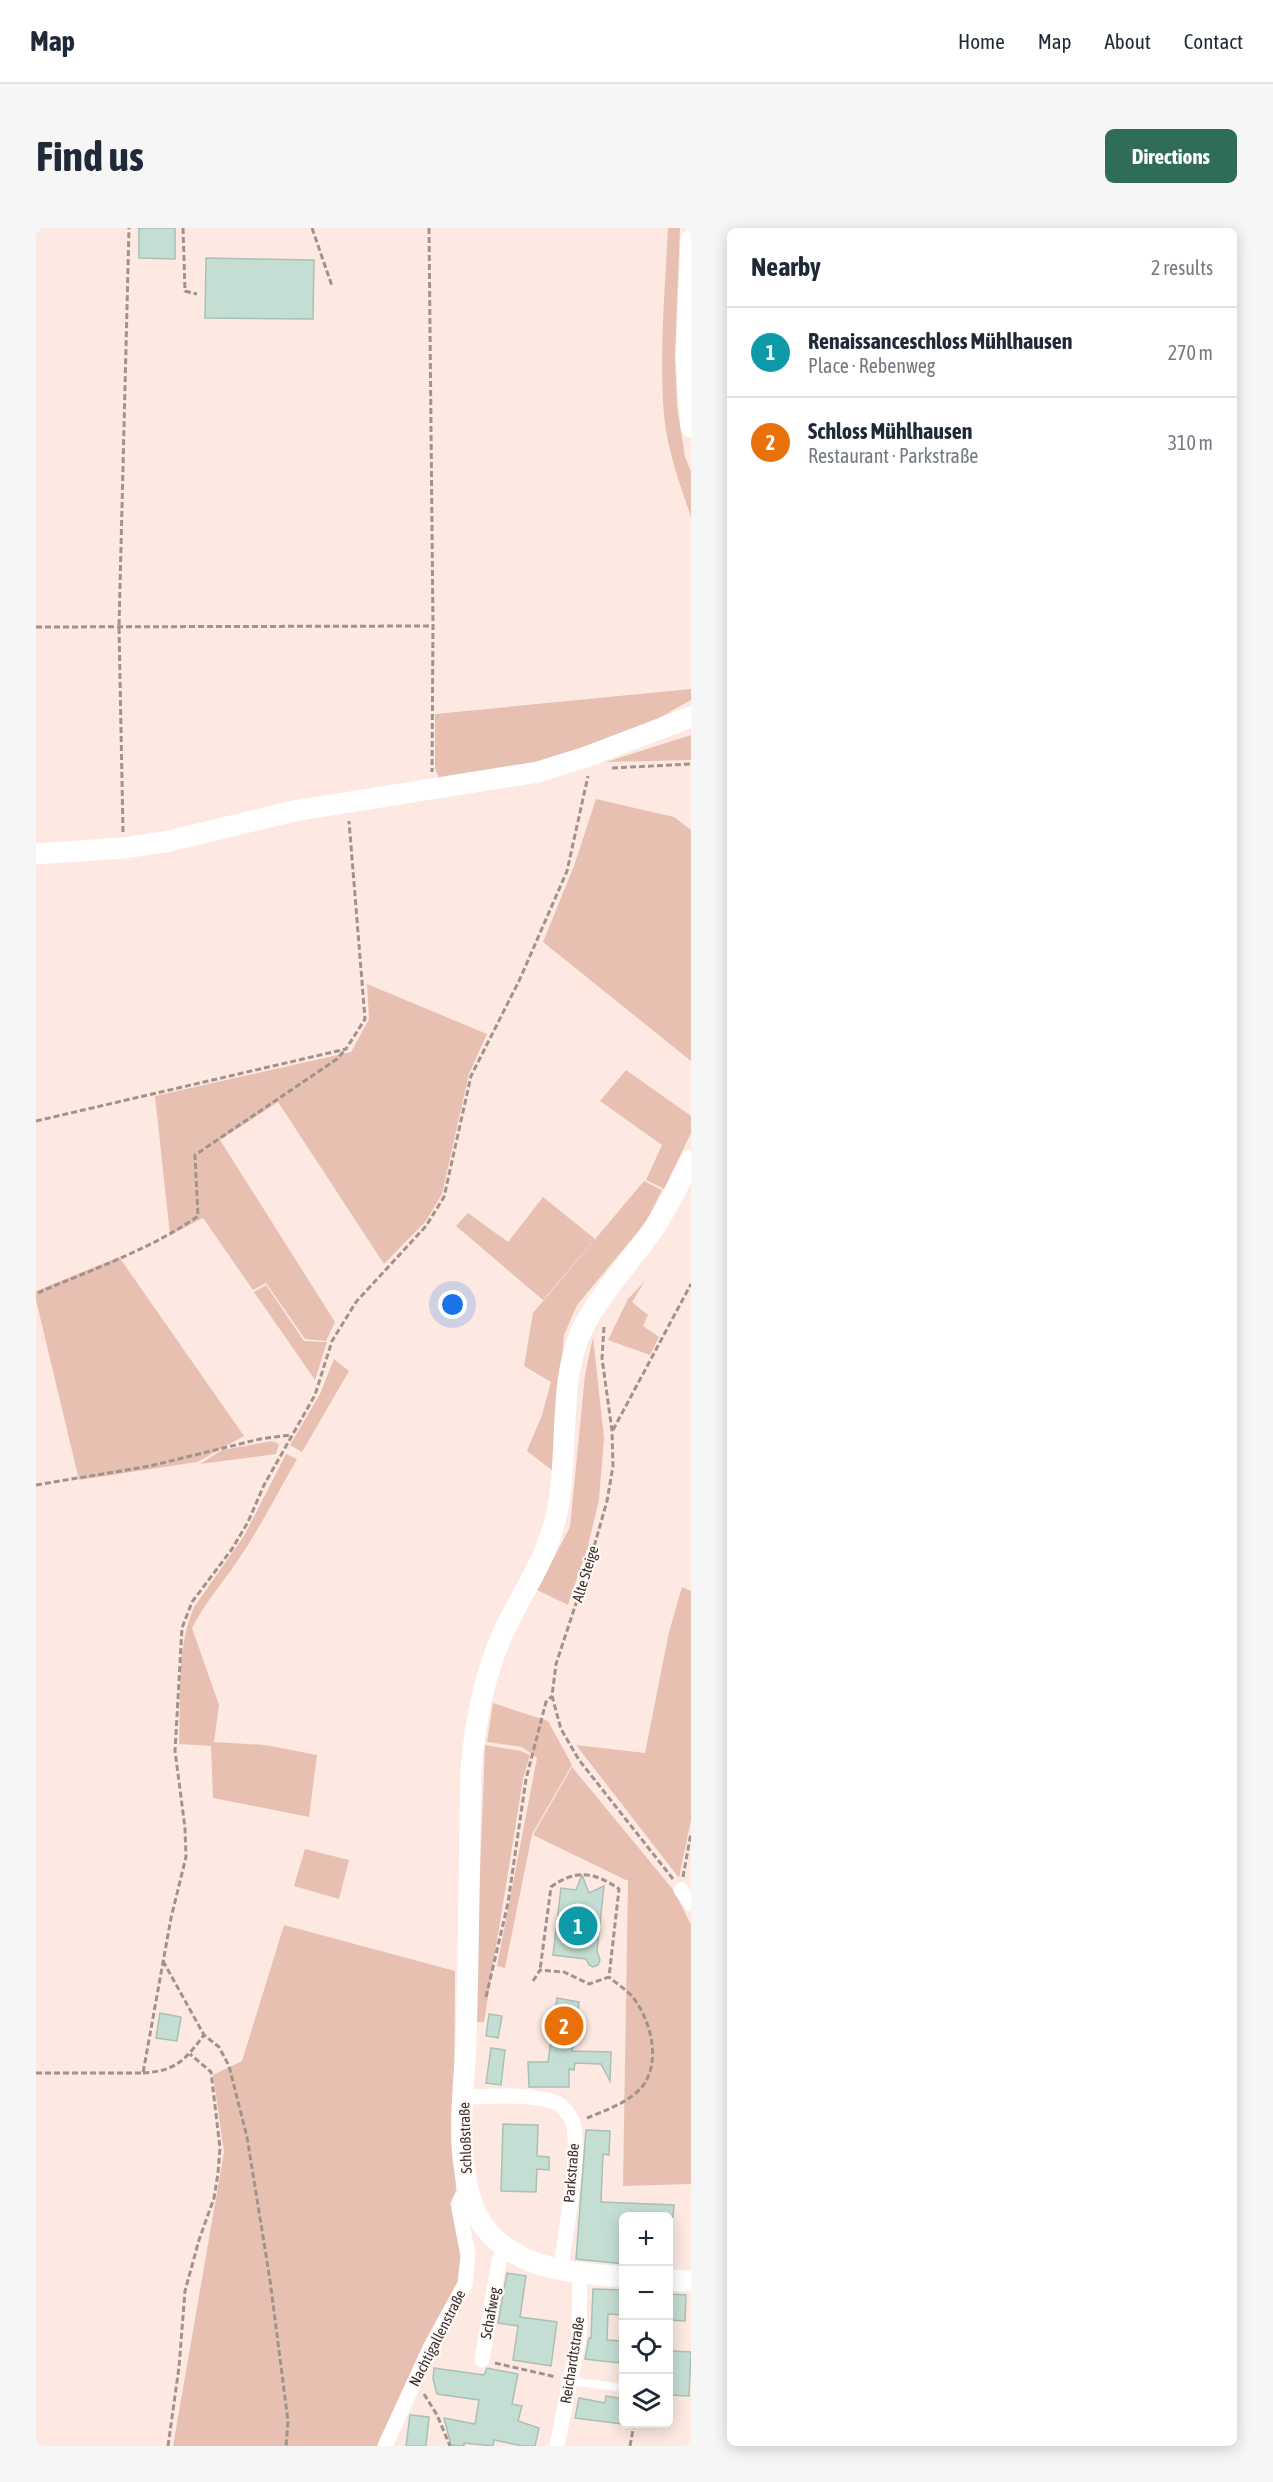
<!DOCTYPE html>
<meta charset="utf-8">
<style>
body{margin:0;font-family:"Asap Condensed",sans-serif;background:#f6f6f7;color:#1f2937}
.controls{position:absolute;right:18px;bottom:18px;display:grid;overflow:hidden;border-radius:9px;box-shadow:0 3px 15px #0003}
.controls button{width:54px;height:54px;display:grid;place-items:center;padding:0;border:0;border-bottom:2px solid #e0e1e3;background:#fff;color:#1f2937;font:30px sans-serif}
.you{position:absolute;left:417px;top:1077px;width:21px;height:21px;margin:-15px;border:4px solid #fff;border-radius:50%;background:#1a73e8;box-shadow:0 0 0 9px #1a73e833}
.badge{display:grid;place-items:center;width:39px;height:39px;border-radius:50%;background:#306d58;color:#fff;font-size:20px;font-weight:700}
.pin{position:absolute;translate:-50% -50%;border:3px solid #fff;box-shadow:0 2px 6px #0006}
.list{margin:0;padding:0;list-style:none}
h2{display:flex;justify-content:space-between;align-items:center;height:78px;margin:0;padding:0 24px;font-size:26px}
h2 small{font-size:20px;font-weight:400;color:#747a83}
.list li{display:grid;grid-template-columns:39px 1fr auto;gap:18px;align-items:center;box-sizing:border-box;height:90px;padding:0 24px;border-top:2px solid #e0e1e3}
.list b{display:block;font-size:22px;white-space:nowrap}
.list p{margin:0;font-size:20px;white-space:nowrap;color:#747a83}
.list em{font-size:20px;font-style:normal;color:#747a83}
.icon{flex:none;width:33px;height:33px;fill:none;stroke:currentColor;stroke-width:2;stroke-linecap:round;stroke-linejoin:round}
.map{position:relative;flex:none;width:655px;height:2218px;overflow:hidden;border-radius:9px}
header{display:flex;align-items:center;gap:36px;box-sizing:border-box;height:84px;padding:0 30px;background:#fff;border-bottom:2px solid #e0e1e3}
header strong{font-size:28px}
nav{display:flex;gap:33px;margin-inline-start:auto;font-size:21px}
.intro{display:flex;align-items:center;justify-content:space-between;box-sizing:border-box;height:144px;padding:0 36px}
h1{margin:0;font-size:42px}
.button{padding:15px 27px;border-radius:9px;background:#306d58;color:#fff;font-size:21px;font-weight:700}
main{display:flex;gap:36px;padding:0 36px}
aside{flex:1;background:#fff;border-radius:9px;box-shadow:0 3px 15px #0003}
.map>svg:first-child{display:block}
.green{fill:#e8c0b2}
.building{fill:#c5ded3;stroke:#a8c0b6;stroke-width:1.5}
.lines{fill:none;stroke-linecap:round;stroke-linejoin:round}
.path{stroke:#a1928c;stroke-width:3;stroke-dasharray:6 3;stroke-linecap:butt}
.lane{stroke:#fff;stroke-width:8}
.street{stroke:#fff;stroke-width:15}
.secondary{stroke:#fff;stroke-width:21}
.labels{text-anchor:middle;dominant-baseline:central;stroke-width:4.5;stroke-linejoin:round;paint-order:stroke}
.street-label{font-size:15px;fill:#3b312e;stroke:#fffaf8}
</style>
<header>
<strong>Map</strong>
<nav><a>Home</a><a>Map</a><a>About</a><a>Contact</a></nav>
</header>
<div class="intro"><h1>Find us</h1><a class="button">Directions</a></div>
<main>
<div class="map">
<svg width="655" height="2218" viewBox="0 0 655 2218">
<rect width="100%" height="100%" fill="#fde9e2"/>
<g class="green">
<path d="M632,0H644L639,128L641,178L649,229L655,244V289C644,256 631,222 628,187C623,125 629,62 632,0Z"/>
<polygon points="655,461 655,472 621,491 502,536 404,551 399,541 399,486"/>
<polygon points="655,507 655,532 570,534"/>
<polygon points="560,571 638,589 655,602 655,833 507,714 538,638"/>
<polygon points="331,756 451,806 433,846 406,966 390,993 348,1036 242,874 184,912 299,1094 290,1113 269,1111 230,1055 217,1062 167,990 134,1007 119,868 315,824 333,791"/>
<polygon points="590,842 655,888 655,905 628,961 610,952 626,917 564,873"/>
<polygon points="608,953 626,962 610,994 541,1077 528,1107 517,1243 491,1223 506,1187 515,1154 488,1138 497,1085"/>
<polygon points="507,969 559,1011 507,1072 420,998 432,985 472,1014"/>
<polygon points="83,1029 208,1208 161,1234 43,1252 0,1072 0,1063"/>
<polygon points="609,1053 596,1074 612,1087 607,1098 623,1109 614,1127 572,1112 592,1071"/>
<polygon points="230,1057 268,1113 291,1114 279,1152 218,1064"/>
<polygon points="557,1109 568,1210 563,1272 552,1318 532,1377 501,1362 534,1299 549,1147"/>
<polygon points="298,1131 313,1143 266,1224 254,1217 284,1166"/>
<polygon points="236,1213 243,1216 240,1226 164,1236 186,1222"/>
<path d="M250,1226L261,1231C241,1266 223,1302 200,1335C185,1357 168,1376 156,1400L183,1477L178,1514L229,1517L281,1527L273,1589L177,1570L175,1518L143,1516C145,1472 140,1420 158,1379L208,1308Z"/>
<polygon points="646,1359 655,1363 655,1592 643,1650 540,1517 609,1525 633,1404"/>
<polygon points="457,1475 512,1493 536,1537 496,1606 469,1740 461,1738 501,1530 486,1519 451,1514"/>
<polygon points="449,1517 485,1523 494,1527 487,1551 448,1794 438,1794"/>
<polygon points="536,1539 639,1664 655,1697 655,1956 587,1958 592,1653 497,1607"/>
<polygon points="269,1621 313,1632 303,1671 258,1658"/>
<polygon points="248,1697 419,1743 418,1920 420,1963 414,1975 429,2028 428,2044 346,2218 137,2218 188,1924 177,1847 206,1833"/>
</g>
<g class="building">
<polygon points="103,0 139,0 139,31 103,30"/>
<polygon points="170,30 278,32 277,91 169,90"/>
<polygon points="546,1647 553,1665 568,1658 561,1723 564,1732 562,1737 557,1739 553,1737 550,1731 517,1727 525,1660 540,1662"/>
<polygon points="521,1770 543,1774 536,1823 575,1824 574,1853 565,1836 539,1835 538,1842 533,1841 533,1859 493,1859 492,1834 512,1834"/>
<polygon points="124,1785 145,1789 141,1813 120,1810"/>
<polygon points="453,1786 466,1788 462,1810 450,1808"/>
<polygon points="455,1820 469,1822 465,1857 450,1855"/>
<polygon points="467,1896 502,1897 501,1928 513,1929 513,1942 501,1941 500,1964 465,1963"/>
<polygon points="550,1902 574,1903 573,1927 567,1926 565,1974 638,1977 637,1989 588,1989 588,2036 540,2031"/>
<polygon points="471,2045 490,2048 484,2089 521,2094 515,2138 477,2132 482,2098 462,2095"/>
<polygon points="557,2061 588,2062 588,2087 572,2086 571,2112 586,2113 583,2135 549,2131 553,2110 555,2110"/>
<polygon points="633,2066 650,2067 649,2093 633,2092"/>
<polygon points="633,2123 655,2124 653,2168 633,2167"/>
<polygon points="398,2140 448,2147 451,2140 482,2146 476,2176 486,2178 482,2193 503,2200 499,2218 487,2218 458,2212 457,2218 428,2215 428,2218 415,2217 408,2190 439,2196 443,2172 401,2166 397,2151"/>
<polygon points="570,2168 588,2171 586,2196 539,2190 543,2170 569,2175"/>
<polygon points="374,2187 393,2189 390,2218 370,2218"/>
</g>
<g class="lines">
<g class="path">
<polyline points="147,0 149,63 161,66"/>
<polyline points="276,0 296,58"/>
<polyline points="393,0 397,398 396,544"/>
<polyline points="0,399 397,398"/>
<polyline points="576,540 655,536"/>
<polyline points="87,604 83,399 93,0"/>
<polyline points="0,893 310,821 329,791 313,593"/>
<path d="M2,1065C54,1042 116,1021 162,988L159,927L301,831L309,822"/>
<polyline points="568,1099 566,1130 576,1203 577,1238 571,1273 554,1333 520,1436 516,1468 525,1501 543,1532 637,1651"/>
<polyline points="577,1202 655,1056"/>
<polyline points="0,1257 114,1238 224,1211 254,1207"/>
<polyline points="647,1649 655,1605"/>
<polyline points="127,1733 168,1807 183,1819 193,1838 211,1909 234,2052 252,2193 250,2218"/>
<path d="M497,1753L504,1742L528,1744L553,1756L573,1749L583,1661C559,1644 539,1641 515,1659L504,1742"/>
<polyline points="450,1769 472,1675 490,1551 510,1474 516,1468"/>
<polyline points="0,1845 107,1845 135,1690 150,1629 149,1600 139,1523 146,1400 156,1374 196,1321 212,1294 228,1257 279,1167 296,1113 320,1074 390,998 408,969 435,848 483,753 531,643 552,548"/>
<path d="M107,1845C140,1843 149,1832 168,1807"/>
<path d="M551,1890C568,1883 591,1875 604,1861C627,1837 615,1790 595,1767C589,1761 580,1755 573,1749"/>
<polyline points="459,2135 520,2149"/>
<polyline points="388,2166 401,2187 414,2218"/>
<polyline points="132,2218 143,2139 149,2063 163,2012 178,1970 182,1945 184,1920 175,1844 154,1826"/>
<polyline points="594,2218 598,2196"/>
</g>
<polyline class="lane" points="534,2153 588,2160"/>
<g class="street">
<polyline points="645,1662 655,1676"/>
<path d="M427,1869C455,1869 488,1865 515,1873C525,1875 533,1885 537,1895C545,1920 530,2002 526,2032L527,2042"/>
<polyline points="446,2132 463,2033 469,2020"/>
<polyline points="349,2218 395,2118 429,2056 432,2027 423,1981 425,1971 432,1967"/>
<polyline points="521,2218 543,2108 544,2045"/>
</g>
<g class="secondary">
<polyline points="655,12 650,129 655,199"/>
<polyline points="0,626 87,620 129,614 258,583 502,544 550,529 655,489"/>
<path d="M588,2049C539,2045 482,2042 450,2001C435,1982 431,1961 428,1937C422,1898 429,1849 430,1810C433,1720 433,1630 435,1541C439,1495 447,1450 466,1408C483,1368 508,1337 519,1293C534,1236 521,1156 545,1104C563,1066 592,1037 616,1003C631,981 643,956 655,932"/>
<polyline points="632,2052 655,2053"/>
</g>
</g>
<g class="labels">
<g class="street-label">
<text transform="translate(549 1346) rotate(-73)">Alte Steige</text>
<text transform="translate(429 1910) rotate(-92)">Schloßstraße</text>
<text transform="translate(535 1945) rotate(-85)">Parkstraße</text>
<text transform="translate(454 2085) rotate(-80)">Schafweg</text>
<text transform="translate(401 2110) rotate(-63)">Nachtigallenstraße</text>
<text transform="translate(536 2132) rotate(-81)">Reichardtstraße</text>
</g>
</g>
</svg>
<div class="controls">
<button>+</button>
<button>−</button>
<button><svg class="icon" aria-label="locate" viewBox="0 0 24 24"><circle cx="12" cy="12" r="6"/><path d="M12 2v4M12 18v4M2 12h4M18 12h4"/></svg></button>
<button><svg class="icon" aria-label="layers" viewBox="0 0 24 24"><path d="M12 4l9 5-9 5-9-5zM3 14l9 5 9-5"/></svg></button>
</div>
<div class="you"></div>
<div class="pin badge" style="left:542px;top:1698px;background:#0f9aa8">1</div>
<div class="pin badge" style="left:528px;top:1798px;background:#e8710a">2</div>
</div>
<aside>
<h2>Nearby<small>2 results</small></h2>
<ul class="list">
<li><span class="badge" style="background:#0f9aa8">1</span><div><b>Renaissanceschloss Mühlhausen</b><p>Place · Rebenweg</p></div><em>270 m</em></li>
<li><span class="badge" style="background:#e8710a">2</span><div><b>Schloss Mühlhausen</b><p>Restaurant · Parkstraße</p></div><em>310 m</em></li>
</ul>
</aside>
</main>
